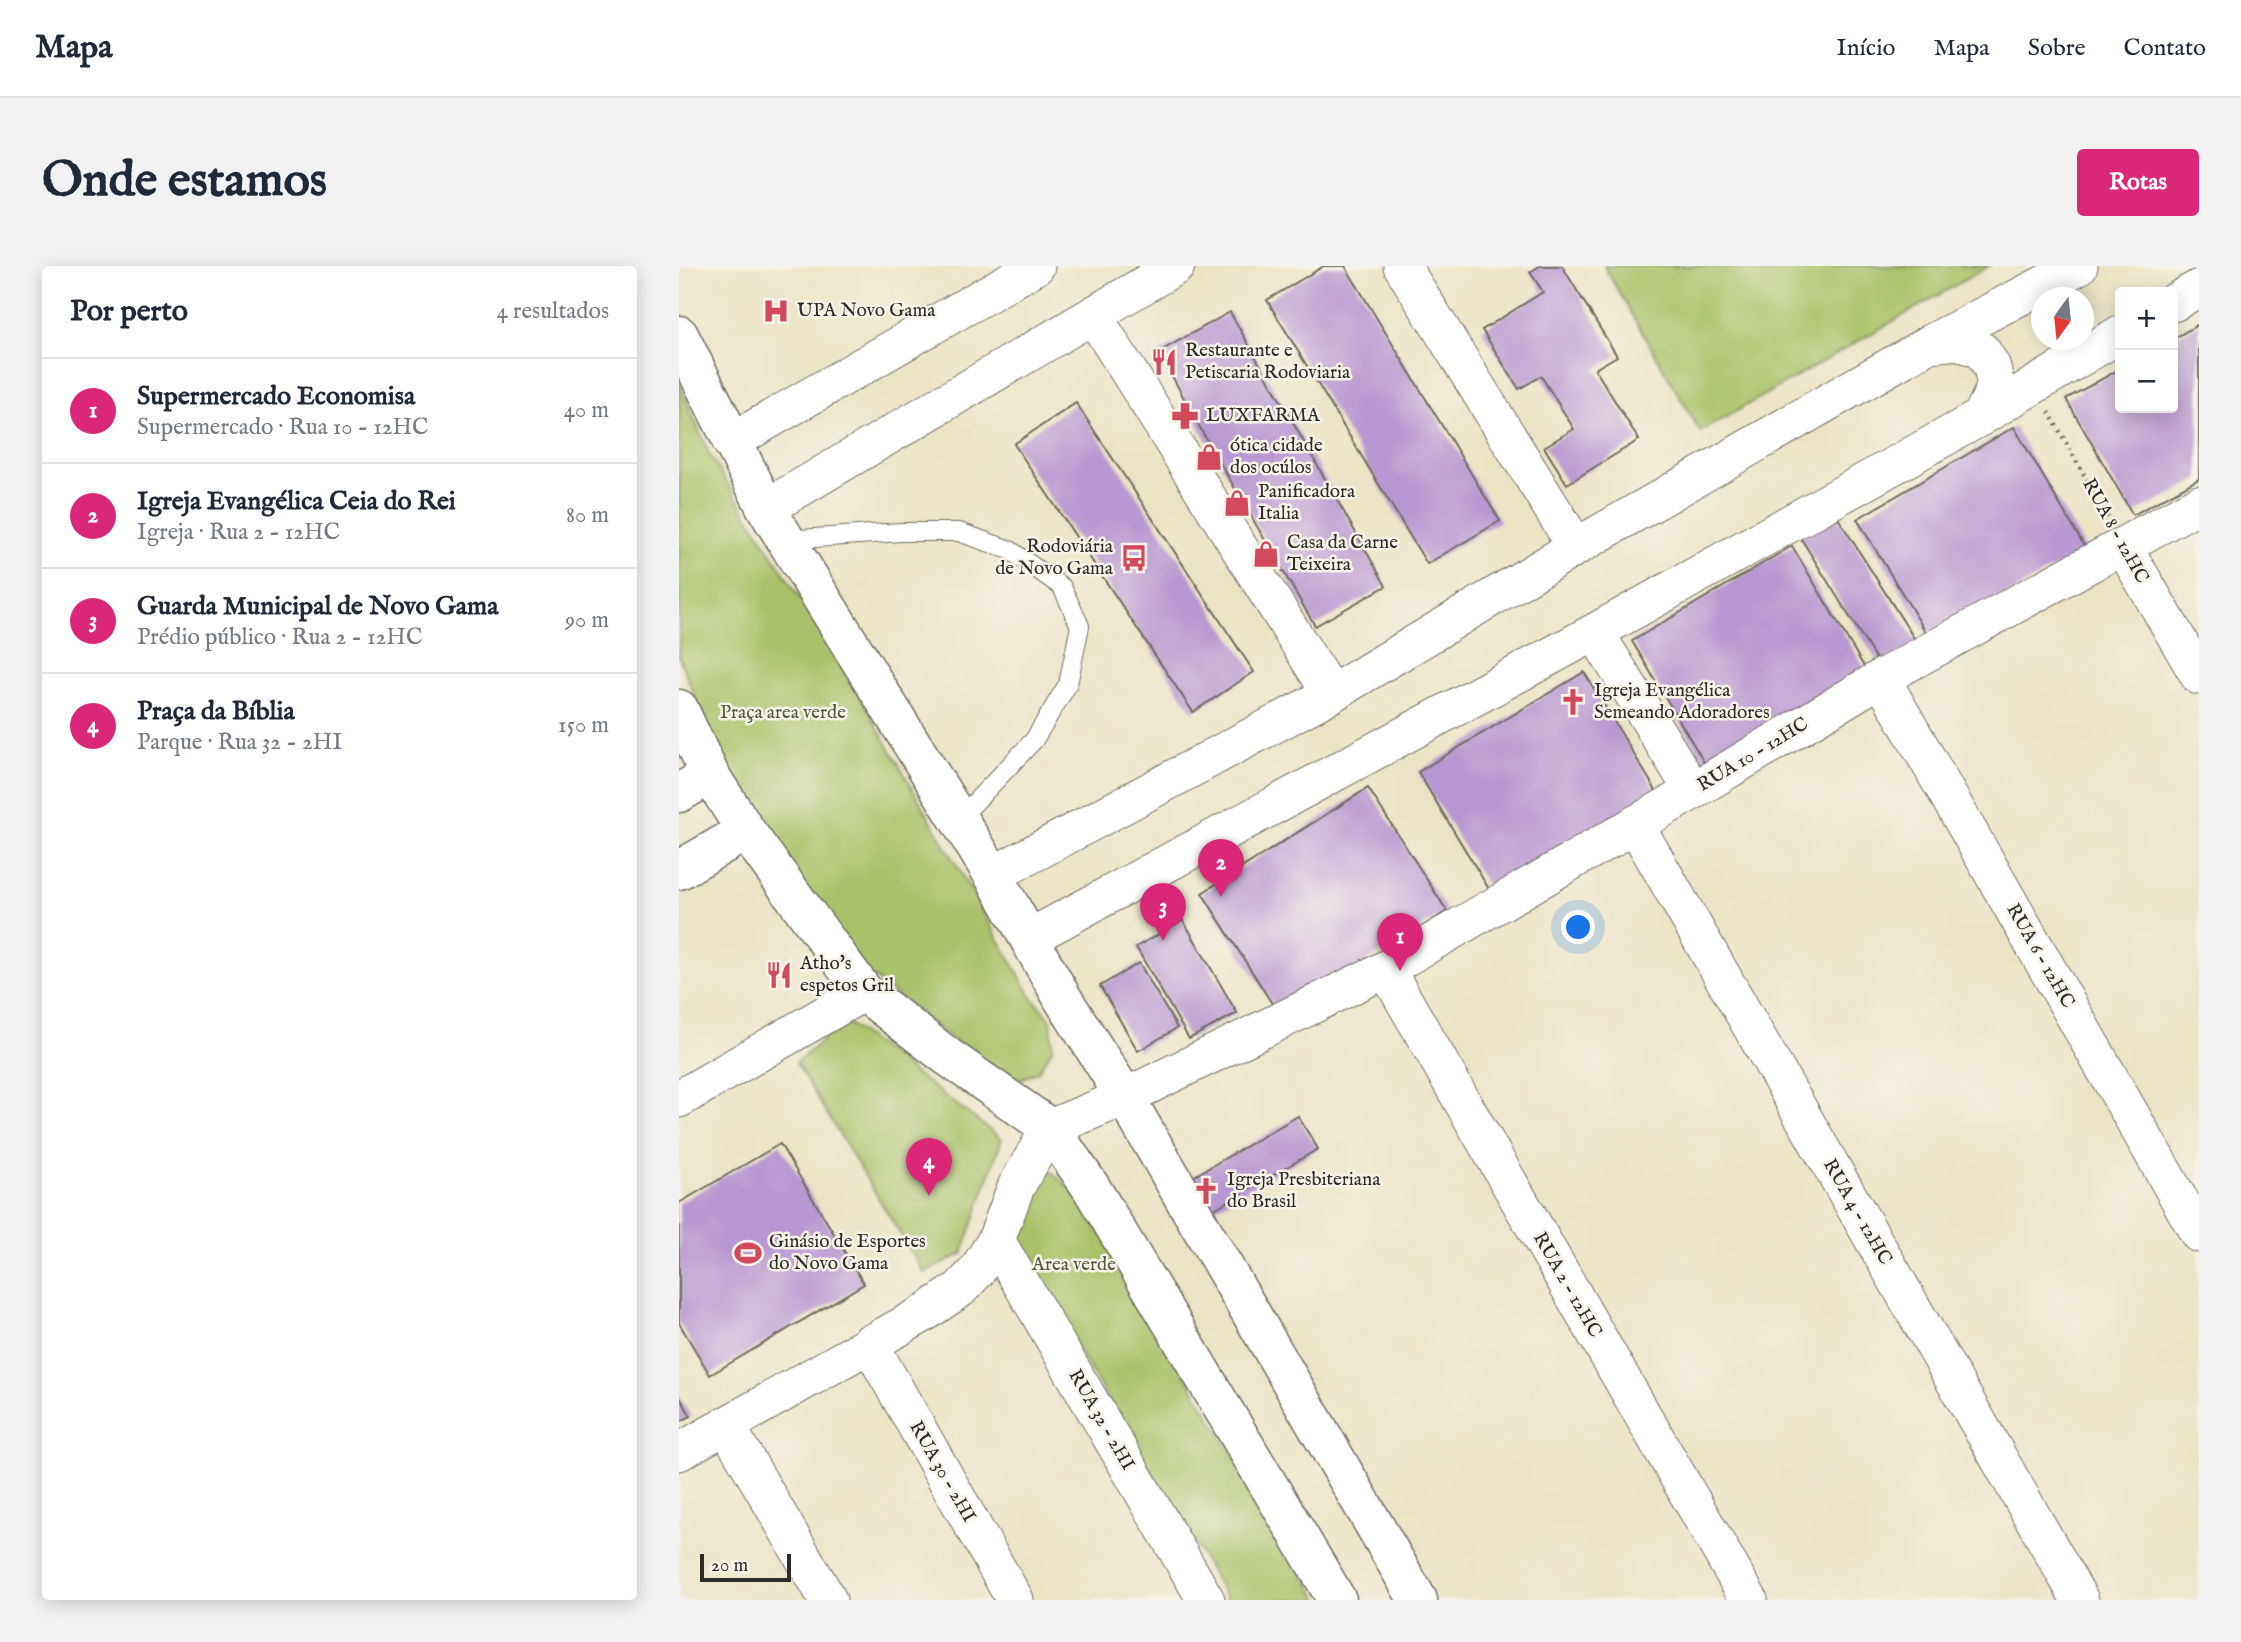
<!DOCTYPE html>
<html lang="pt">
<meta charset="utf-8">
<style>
body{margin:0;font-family:"IM FELL English",serif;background:#f2f2f3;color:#1f2937}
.controls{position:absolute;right:21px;top:21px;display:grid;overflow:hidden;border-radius:7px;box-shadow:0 4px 18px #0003}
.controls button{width:63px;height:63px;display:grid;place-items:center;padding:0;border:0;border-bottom:2px solid #e0e1e3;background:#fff;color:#1f2937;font:35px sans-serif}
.compass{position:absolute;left:1352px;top:21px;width:63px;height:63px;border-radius:50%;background:#fff;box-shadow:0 4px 18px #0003;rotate:195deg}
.scale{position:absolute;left:21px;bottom:18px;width:91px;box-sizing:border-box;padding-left:7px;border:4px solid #2b2b2b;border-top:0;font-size:19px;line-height:24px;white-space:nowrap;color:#2b2b2b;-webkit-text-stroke:5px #f7f3e8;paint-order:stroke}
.you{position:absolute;left:900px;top:662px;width:24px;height:24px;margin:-18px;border:5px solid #fff;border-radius:50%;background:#1a73e8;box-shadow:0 0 0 10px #1a73e833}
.badge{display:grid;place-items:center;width:46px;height:46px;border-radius:50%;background:#db2777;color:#fff;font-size:23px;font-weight:700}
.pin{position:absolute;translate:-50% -58px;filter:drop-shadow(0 2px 4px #0008)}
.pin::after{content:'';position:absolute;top:37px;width:24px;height:21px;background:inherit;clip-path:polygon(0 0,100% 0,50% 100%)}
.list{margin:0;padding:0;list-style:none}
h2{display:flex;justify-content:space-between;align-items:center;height:91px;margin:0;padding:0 28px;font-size:30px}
h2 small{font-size:23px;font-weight:400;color:#747a83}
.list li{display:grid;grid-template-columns:46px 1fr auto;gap:21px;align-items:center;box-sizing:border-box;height:105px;padding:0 28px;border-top:2px solid #e0e1e3}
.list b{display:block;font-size:26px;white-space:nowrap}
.list p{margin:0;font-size:23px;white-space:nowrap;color:#747a83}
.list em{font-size:23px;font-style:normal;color:#747a83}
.map{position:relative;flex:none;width:1520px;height:1334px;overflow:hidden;border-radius:7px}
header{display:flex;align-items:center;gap:42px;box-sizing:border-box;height:98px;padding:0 35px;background:#fff;border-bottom:2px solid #e0e1e3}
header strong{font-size:33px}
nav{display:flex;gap:38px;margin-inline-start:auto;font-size:24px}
.intro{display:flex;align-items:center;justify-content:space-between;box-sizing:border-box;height:168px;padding:0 42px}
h1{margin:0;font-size:49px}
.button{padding:18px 32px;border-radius:7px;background:#db2777;color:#fff;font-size:24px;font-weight:700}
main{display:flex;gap:42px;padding:0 42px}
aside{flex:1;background:#fff;border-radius:7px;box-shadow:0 4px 18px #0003}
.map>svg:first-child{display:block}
.green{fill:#a9c167;stroke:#6a7649;stroke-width:2}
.building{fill:#b898d2}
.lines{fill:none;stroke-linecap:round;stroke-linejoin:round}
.lane-casing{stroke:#6e6c61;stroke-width:20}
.street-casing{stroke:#6e6c61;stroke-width:39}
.secondary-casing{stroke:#6e6c61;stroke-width:41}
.path{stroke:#6e6c61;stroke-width:4.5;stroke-dasharray:2 5;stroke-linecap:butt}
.lane{stroke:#fff;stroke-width:18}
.street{stroke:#fff;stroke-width:37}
.secondary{stroke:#fff;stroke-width:38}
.labels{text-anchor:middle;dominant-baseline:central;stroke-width:5;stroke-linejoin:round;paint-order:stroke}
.poi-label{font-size:19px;fill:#2b2b2b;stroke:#f7f3e8;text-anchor:start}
.street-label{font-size:19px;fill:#2b2b2b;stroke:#f7f3e8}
.park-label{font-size:19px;fill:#51583d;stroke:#f7f3e8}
</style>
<header>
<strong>Mapa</strong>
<nav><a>Início</a><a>Mapa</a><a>Sobre</a><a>Contato</a></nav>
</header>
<div class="intro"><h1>Onde estamos</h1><a class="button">Rotas</a></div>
<main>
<aside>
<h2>Por perto<small>4 resultados</small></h2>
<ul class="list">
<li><span class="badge">1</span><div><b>Supermercado Economisa</b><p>Supermercado · Rua 10 - 12HC</p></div><em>40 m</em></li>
<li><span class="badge">2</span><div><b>Igreja Evangélica Ceia do Rei</b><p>Igreja · Rua 2 - 12HC</p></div><em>80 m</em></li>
<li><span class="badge">3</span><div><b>Guarda Municipal de Novo Gama</b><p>Prédio público · Rua 2 - 12HC</p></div><em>90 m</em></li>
<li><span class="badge">4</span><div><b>Praça da Bíblia</b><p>Parque · Rua 32 - 2HI</p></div><em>150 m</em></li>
</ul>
</aside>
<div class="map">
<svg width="1520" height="1334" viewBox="0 0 1520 1334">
<rect width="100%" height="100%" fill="#f7f3e8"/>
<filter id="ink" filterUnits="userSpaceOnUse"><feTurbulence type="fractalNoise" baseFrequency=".0143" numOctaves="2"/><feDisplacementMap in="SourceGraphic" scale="14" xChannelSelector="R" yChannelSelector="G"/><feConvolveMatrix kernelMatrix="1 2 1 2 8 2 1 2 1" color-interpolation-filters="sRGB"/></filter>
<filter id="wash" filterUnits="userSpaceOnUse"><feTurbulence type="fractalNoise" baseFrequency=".00686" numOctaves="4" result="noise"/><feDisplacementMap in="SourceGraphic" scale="28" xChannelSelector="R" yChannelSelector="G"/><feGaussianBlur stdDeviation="1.57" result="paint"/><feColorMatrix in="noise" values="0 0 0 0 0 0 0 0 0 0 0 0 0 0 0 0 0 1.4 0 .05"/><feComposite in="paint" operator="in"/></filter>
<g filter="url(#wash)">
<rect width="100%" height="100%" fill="#ebe4c4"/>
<g class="green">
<polygon points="925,0 1310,0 1021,166"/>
<polygon points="0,116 30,188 166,404 352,730 372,754 374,782 359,805 331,818 189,707 119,621 35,478 0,391"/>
<polygon points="166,755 323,873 283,988 245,1007 117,797"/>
<polygon points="369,903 400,930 640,1334 549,1334 336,978"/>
</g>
<g id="blocks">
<g class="building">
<polygon points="645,0 666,0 821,255 748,298 588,34"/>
<polygon points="861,0 883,0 938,90 916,103 960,174 888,218 865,181 895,163 862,110 840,123 803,64 864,26 851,6"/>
<polygon points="551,46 707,320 636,360 526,171 480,86"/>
<polygon points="1520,58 1520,213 1454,249 1387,133 1441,103 1441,142 1494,142 1494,73"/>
<polygon points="397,137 575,406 514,446 335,178"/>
<polygon points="1335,161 1407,283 1251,373 1178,253"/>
<polygon points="1159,252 1238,377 1200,398 1121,271"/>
<polygon points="1113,280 1187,404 1026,498 953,375"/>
<polygon points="905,406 979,528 813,628 739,506"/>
<polygon points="689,522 768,645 601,750 523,627"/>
<polygon points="504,654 558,747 510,773 457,681"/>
<polygon points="460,697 498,762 459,785 421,720"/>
<polygon points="619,850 639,883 532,945 512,912"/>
<polygon points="101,878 185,1018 31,1109 0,1057 0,937"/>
<polygon points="0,1130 12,1150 0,1156"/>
</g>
</g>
</g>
<g filter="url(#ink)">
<use href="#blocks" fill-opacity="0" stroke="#6e6c61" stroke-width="2"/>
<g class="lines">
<defs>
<polyline id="lane" points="107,274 222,266 280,266 331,284 383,321 401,360 389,418 355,474 279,554"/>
<g id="street">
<polyline points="723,0 897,281"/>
<polyline points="1494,37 1520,22"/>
<polyline points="414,49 652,428"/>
<polyline points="1250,78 1279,75 1303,85 1313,101 1317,120 1302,151"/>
<polyline points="52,176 357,0"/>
<polyline points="87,242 497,0"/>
<polyline points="1444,280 1520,410"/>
<polyline points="916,366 1014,525"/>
<polyline points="1202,412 1520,968"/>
<polyline points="956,558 1401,1334"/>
<polyline points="314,609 652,428 897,281 1250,78 1400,0"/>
<polyline points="350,672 916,366 1302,151 1441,68"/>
<polyline points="707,703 1070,1334"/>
<polyline points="0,833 185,726"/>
<polyline points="317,974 527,1334"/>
<polyline points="190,1077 336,1334"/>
<polyline points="47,1159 149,1334"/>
<polyline points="0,1186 244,1048 281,1023 298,1005 317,974 337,921 371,862 446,831 707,703 1014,525 1202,412 1520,238"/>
</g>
<g id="secondary">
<polyline points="0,69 87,242 314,609 384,733 446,831 739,1334"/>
<polyline points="0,443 31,509 67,565 185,726 269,791 371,862 413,923 658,1334"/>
<polyline points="0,527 31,509"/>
<polyline points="0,604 67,565"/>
</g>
</defs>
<use href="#lane" class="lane-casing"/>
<use href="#street" class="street-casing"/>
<use href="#secondary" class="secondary-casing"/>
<polyline class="path" points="1370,146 1429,252"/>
<use href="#lane" class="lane"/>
<use href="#street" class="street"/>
<use href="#secondary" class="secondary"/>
</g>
</g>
<defs>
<symbol id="hospital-bare" viewBox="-9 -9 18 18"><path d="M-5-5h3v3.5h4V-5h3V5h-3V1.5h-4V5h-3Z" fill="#d1495b" stroke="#f7f3e8" stroke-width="2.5" paint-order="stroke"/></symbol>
<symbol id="restaurant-bare" viewBox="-9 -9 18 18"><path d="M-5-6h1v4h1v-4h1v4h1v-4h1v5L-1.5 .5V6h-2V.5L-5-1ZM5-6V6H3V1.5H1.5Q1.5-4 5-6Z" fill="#d1495b" stroke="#f7f3e8" stroke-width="2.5" paint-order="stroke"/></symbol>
<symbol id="pharmacy-bare" viewBox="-9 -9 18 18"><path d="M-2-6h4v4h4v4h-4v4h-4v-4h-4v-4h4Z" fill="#d1495b" stroke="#f7f3e8" stroke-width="2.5" paint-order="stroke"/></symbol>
<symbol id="shop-bare" viewBox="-9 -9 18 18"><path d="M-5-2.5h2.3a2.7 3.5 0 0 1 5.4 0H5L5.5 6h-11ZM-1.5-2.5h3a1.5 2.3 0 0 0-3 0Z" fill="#d1495b" stroke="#f7f3e8" stroke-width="2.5" paint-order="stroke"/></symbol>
<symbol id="bus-bare" viewBox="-9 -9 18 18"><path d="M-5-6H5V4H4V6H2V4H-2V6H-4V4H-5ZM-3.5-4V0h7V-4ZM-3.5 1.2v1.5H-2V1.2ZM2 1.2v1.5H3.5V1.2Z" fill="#d1495b" stroke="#f7f3e8" stroke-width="2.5" paint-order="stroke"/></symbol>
<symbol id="church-bare" viewBox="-9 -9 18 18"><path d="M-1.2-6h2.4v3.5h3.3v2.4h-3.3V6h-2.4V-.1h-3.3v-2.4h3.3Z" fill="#d1495b" stroke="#f7f3e8" stroke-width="2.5" paint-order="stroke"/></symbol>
<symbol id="stadium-bare" viewBox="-9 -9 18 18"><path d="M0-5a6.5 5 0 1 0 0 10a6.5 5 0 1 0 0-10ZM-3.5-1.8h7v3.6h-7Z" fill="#d1495b" stroke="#f7f3e8" stroke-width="2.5" paint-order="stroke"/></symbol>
</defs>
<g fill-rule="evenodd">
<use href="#hospital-bare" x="78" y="26" width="38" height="38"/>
<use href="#restaurant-bare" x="466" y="77" width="38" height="38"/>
<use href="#pharmacy-bare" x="487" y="131" width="38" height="38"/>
<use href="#shop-bare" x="511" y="172" width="38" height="38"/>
<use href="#shop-bare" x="539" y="218" width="38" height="38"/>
<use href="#shop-bare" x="568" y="269" width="38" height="38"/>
<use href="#bus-bare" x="436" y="273" width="38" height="38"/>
<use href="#church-bare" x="875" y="417" width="38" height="38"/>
<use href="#restaurant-bare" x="81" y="690" width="38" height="38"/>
<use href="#church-bare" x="508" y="906" width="38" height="38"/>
<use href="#stadium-bare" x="50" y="968" width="38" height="38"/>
</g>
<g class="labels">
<g class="poi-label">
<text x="118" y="45">UPA Novo Gama</text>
<text x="506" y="85">Restaurante e<tspan x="506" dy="22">Petiscaria Rodoviaria</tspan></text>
<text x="527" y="150">LUXFARMA</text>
<text x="551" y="180">ótica cidade<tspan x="551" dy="22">dos ocúlos</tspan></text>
<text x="579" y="226">Panificadora<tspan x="579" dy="22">Italia</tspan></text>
<text x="608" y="277">Casa da Carne<tspan x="608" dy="22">Teixeira</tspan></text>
<text x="434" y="281" text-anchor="end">Rodoviária<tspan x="434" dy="22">de Novo Gama</tspan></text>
<text x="915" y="425">Igreja Evangélica<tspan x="915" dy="22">Semeando Adoradores</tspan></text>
<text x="121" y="698">Atho's<tspan x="121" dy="22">espetos Gril</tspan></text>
<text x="548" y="914">Igreja Presbiteriana<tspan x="548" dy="22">do Brasil</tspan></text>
<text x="90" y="976">Ginásio de Esportes<tspan x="90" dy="22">do Novo Gama</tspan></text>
</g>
<g class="street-label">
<text transform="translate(1436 265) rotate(61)">RUA 8 - 12HC</text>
<text transform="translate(1074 489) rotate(-31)">RUA 10 - 12HC</text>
<text transform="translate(1361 690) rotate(60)">RUA 6 - 12HC</text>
<text transform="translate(1178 946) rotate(60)">RUA 4 - 12HC</text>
<text transform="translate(888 1019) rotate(60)">RUA 2 - 12HC</text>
<text transform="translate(422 1154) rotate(60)">RUA 32 - 2HI</text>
<text transform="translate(263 1206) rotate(60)">RUA 30 - 2HI</text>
</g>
<g class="park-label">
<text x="104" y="447">Praça area verde</text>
<text x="395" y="999">Area verde</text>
</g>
</g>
</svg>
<div class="controls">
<button>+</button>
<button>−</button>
</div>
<svg class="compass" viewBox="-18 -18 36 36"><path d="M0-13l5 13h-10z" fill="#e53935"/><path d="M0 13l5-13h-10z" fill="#747a83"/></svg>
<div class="scale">20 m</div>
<div class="you"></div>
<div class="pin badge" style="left:721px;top:705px">1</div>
<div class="pin badge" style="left:542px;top:631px">2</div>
<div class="pin badge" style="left:484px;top:675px">3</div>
<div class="pin badge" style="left:250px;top:930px">4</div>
</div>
</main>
